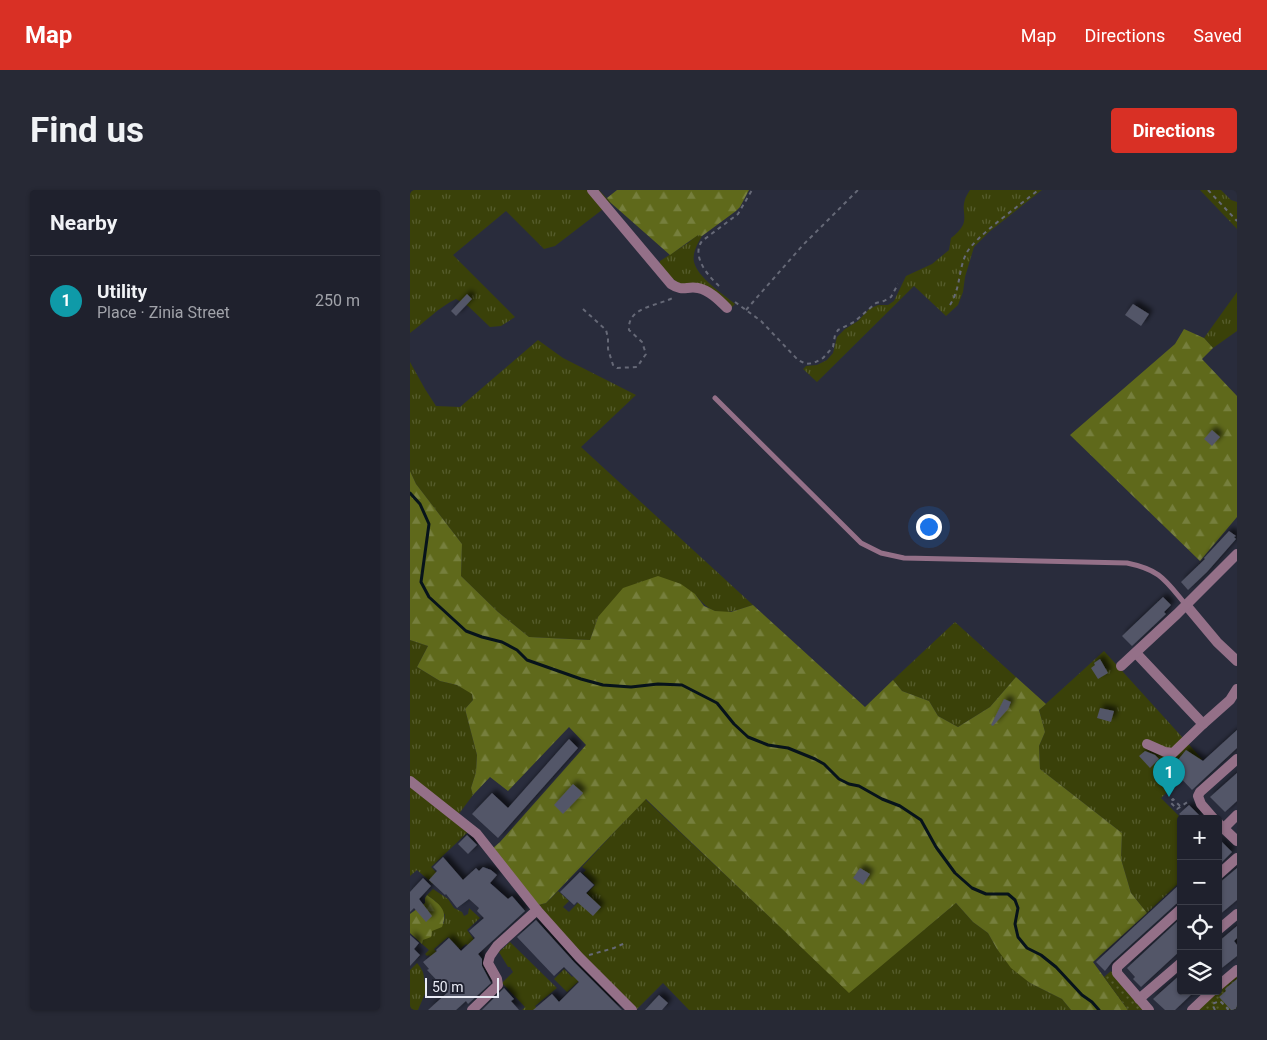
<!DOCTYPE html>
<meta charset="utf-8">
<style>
body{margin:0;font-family:Roboto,sans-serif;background:#272935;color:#f1f3f6}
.controls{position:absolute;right:15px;bottom:15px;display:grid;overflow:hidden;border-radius:5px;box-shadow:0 1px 4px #0004}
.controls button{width:45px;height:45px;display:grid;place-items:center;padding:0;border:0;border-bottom:1px solid #3c3e49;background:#1f212d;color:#f1f3f6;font:25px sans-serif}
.scale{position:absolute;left:15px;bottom:12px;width:74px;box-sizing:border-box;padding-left:5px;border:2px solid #e9ebf5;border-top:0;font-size:14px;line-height:18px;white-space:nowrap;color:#e9ebf5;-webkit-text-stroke:4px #202231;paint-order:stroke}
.you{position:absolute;left:518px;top:336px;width:18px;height:18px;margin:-12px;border:4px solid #fff;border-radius:50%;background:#1a73e8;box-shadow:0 0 0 8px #1a73e833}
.badge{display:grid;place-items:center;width:32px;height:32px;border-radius:50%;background:#d93025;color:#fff;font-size:16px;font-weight:700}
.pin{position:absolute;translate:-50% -41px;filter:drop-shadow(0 1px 2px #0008)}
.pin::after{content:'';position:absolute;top:26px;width:18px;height:15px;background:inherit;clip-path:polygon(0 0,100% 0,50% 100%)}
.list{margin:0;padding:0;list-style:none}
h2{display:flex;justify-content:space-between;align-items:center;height:65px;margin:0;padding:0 20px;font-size:21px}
h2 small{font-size:16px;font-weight:400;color:#a1a3aa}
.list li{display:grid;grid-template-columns:32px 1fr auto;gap:15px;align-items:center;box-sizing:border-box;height:90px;padding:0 20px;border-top:1px solid #3c3e49}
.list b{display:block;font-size:19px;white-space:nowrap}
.list p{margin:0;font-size:16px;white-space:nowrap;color:#a1a3aa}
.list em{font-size:16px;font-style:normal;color:#a1a3aa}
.icon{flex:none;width:28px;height:28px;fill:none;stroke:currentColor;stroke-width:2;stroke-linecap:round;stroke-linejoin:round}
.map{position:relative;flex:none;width:827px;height:820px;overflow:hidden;border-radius:5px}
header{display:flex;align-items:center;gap:30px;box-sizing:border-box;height:70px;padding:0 25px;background:#d93025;color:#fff}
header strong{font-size:24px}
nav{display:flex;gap:28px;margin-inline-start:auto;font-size:18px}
.intro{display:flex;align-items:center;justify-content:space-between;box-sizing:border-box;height:120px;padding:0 30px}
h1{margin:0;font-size:35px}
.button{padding:12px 22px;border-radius:5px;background:#d93025;color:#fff;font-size:18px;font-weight:700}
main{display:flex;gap:30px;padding:0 30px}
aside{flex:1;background:#1f212d;border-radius:5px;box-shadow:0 1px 4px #0004}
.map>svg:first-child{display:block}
.grass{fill:url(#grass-tufts)}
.forest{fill:url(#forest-firs)}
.park{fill:url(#park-dots)}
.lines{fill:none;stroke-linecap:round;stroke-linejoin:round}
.stream{stroke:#07131b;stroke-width:3}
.building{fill:#535667;filter:url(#shadow)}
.path{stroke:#666977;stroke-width:2;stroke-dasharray:4 4;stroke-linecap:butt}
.service{stroke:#947088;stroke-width:5}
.minor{stroke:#947088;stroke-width:10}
</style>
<header>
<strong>Map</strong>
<nav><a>Map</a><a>Directions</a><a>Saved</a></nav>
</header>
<div class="intro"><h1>Find us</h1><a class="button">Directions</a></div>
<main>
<aside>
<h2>Nearby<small></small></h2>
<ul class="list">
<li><span class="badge" style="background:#0f9aa8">1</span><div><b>Utility</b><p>Place · Zinia Street</p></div><em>250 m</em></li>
</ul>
</aside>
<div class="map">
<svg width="827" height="820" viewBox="0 0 827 820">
<defs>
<pattern id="grass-tufts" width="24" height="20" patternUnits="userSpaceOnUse" patternTransform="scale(1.25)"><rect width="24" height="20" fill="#3a4109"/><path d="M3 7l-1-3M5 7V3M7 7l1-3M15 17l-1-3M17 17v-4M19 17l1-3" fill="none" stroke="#565d2d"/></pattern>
<pattern id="forest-firs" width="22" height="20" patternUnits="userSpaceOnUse" patternTransform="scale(1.25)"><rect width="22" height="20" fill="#5f691b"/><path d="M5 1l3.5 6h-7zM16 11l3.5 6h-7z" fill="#767f3d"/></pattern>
<pattern id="park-dots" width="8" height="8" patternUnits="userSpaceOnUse" patternTransform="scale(1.25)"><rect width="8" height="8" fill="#3a4109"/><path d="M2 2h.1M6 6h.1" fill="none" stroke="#565d2d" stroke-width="1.8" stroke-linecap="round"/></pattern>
<filter id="shadow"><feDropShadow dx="4" dy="-4" stdDeviation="2.5" flood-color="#0009"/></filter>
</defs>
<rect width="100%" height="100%" fill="#292c3c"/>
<g class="grass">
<path d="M0,0H189L201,13L145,56L134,59L96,21L43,65L105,127L91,136L80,137L58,116L46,109C29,117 15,132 0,143Z"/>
<path d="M560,0H632L579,42L564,57L555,87L553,102L548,115L536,126L504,96L407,192L393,179L396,176L407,175L417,170L423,163L427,147L435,139L448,131L459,119L468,115H478L484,111L496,86L522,74L539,60L541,48C567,28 544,23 560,0Z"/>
<polygon points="790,0 811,0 821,10 827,12 827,39"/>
<path d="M288,44L292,46C288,53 282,63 284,72C288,88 313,104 325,114L321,118L289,94L282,93L271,96L250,77V71L278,53Z"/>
<polygon points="827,102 827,141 803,158 794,148"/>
<path d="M128,150L153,168L226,205L171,257L343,415C316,424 304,429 285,404L188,427L180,450L119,447L88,422L51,386L52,354L6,294L0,281V172L15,199L26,216L50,217Z"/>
<polygon points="545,432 606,487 580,517 548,537 528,526 519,511 492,501 483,490"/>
<polygon points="0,450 18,456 7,477 30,491 47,495 62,503 63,510 55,519 67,565 66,582 61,598 63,605 48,625 0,587"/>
<polygon points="694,461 792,569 751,608 772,629 771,629 771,691 737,723 721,703 711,669 712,643 630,579 629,556 635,542 629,520"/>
<polygon points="0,595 58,642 21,677 31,687 23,694 7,680 0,686"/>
<polygon points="235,609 439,802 546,713 563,732 578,743 587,759 620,793 652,809 661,820 279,820 253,793 226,820 195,791 128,715 136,713 148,701 159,711 153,717 159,722 185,695 173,683 176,680 172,677"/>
<polygon points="23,699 38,709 44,718 52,722 54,726 58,724 59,718 70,728 57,740 65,751 59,756 56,754 50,759 38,747 24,759 31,768 25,773 19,765 17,766 15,764 19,760 12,754 13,750 16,748 22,740 34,733 35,725 25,711 17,705"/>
<polygon points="100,752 147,798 125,816 128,820 112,820 115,817 92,793 103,782 100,777 98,777 89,762"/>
<path d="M7,773C18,786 11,787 17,799L8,820H0V780Z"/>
<polygon points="154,779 162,787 165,785 170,790 157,802 144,789"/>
</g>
<g class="forest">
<polygon points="207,0 339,0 330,17 326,21 292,46 288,45 260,65 201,13 197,8"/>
<polygon points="774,139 794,148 803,158 792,169 827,206 827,327 790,371 660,245 765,154"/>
<polygon points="0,281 6,294 52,354 51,386 88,422 119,447 180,450 188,427 213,398 248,386 271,394 285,404 294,416 305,421 321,422 343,415 455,517 483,490 492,501 519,511 528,526 548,537 580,517 606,487 636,514 629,520 635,542 629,556 630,579 712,643 711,669 721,703 737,723 683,772 718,820 661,820 652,809 620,793 601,778 587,759 578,743 563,732 546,713 439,803 236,609 136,713 128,715 83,658 90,652 176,555 159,537 98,601 80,587 63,605 61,598 66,582 67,565 55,519 63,510 62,504 47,495 30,491 7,477 18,456 0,450"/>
<path d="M17,705C29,714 39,720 32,737L22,741L21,747L13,750L12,754L0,743V724L15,713V708Z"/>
</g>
<g class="park">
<polygon points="701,781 703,784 739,820 718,820 694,787"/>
<polygon points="827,784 827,820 787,820"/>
</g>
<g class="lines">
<polyline class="stream" points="0,303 10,314 19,334 11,392 19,407 56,441 72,447 92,452 107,460 117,470 171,489 193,495 221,497 248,494 272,495 307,513 324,534 338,547 358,555 378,558 405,569 414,574 429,589 439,594 449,596 472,609 490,616 511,630 526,657 545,683 562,698 576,704 598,704 605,710 608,718 605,734 608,747 617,758 631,765 646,777 672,805 682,812 689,820"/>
</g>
<g class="building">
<polygon points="57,104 62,109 46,126 41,121"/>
<polygon points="723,114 739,124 731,136 715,125"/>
<polygon points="802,240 810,247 802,256 794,249"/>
<polygon points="819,341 826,346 824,347 826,349 797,382 778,400 771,392 795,369 794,368"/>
<polygon points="753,407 761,415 754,422 756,424 722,456 712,446"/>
<polygon points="690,469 698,483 688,489 681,478 685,475 684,473"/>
<polygon points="594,509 601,512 598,519 583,536 581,535"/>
<polygon points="690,518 704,521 701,532 687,528"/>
<polygon points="827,540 827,558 782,600 765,582 759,588 751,579 761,570 766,569 768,570 776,560 793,571"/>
<polygon points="159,549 168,558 88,648 62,624 82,603 98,618"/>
<polygon points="735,561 745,565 749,569 740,578 729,566"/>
<polygon points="827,583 827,611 815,622 800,607"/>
<polygon points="163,594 173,603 153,624 144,615"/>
<polygon points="779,615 793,629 775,629 769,624"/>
<polygon points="57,645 67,655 58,664 48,654"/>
<polygon points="808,648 822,662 808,676"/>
<polygon points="33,667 53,690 66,678 69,681 73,677 81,680 87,685 80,693 98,709 102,706 115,721 68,764 72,769 72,776 81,793 58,814 56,811 46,820 18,820 38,802 17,780 19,779 13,772 27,761 26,760 39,748 51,761 65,748 59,741 74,728 67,721 69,718 59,709 47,718 36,704 35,705 19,690 27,681 23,677"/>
<polygon points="450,678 460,684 453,695 443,688"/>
<polygon points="827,678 827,710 808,726 808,694"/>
<polygon points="170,682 184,695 176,703 191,717 183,726 167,712 164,715 150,702"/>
<polygon points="13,688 21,696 9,709 22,726 16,732 4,718 0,722 0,702"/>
<polygon points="771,693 771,712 766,714 702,772 695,781 686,772"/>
<polygon points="771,728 771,760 731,797 723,789 725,787 717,778"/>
<polygon points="126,730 164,772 212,820 123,820 142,804 149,812 169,792 154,777 144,786 107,747"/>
<polygon points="827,736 827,748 824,751 827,755 827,766 808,781 808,752"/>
<polygon points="0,745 9,753 4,759 10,765 0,776"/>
<polygon points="771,784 771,801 785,801 765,820 755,820 743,809"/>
<polygon points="827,789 827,817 824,820 821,820 809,807 816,801 815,799"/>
<polygon points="94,798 104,809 101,811 109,820 72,820"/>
<polygon points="249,805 258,813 252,820 235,820"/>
</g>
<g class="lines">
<g class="path">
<polyline points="798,0 827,31"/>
<path d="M309,96C298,86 281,66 292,51L328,24L342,0"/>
<polyline points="325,112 351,131 388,170 396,174 404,173 413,168 423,157 425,145 428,140 444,132 466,113 474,111 481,107 488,94"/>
<path d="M540,115C551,97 548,81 556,64C564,47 612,14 628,0"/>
<path d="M173,119L196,140L198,148V159L203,175L207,178L227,177L236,164L232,152L219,140C217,116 250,116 264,107"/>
<polyline points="336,120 392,56 448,0"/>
<polyline points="770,616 763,609 760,612 767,619 779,611"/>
<polyline points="179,765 204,758 215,753"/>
<polyline points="825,819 827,819"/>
<polyline points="805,820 802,814 810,811 818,819 814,820"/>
</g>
<path class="service" d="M305,208L451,353L471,363L494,368L717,373C751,380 755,390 776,415"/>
<g class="minor">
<path d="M182,0L261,94C273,102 276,96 288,98C299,100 309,110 317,118"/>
<polyline points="776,415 807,452 827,471"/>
<polyline points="726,463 793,534 763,563 755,562 737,554"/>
<polyline points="711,476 767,424 827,364"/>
<polyline points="793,534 820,510 827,499"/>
<polyline points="0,591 67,644 127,720 169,767 222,820"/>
<polyline points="804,629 791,614 788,606 790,602 827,569"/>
<polyline points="808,633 827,651"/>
<polyline points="814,638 827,625"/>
<polyline points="808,685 827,668"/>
<polyline points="808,740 827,724"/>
<polyline points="808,796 827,780"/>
<polyline points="729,809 771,773"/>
<polyline points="62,820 88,795 87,789 78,773 80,766 87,756 127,720"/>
<polyline points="739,820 707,783 707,777 771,719"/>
<polyline points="782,820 802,801"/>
</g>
</g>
</svg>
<div class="controls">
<button>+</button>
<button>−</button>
<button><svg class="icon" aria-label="locate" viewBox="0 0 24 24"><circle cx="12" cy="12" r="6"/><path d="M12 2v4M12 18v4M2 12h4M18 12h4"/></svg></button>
<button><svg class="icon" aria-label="layers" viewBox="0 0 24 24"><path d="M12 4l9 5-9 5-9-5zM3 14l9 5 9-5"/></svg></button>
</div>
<div class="scale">50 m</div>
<div class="you"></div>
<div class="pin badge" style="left:759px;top:607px;background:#0f9aa8">1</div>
</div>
</main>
